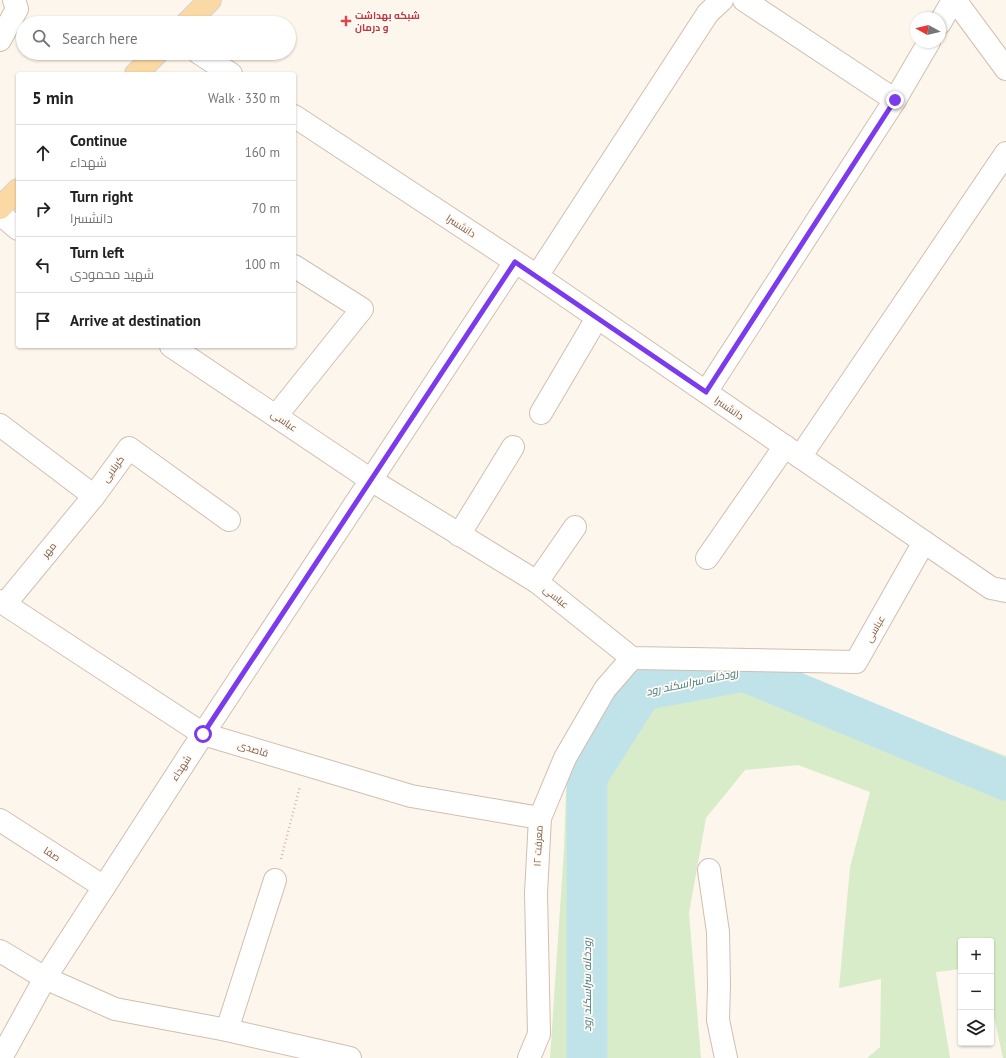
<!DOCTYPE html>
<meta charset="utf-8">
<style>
body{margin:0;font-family:"PT Sans",Cairo,sans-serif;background:#f2f2f2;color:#222}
.controls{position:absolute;right:12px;bottom:12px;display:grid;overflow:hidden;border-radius:4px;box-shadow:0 1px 3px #0004}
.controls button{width:36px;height:36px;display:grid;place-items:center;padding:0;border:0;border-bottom:1px solid #e0e0e0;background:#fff;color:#222;font:20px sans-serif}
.compass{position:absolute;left:910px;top:12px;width:36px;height:36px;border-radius:50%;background:#fff;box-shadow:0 1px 3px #0004;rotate:278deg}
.stop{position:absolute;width:12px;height:12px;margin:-9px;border:3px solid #7c3aed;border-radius:50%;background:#fff}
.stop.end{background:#7c3aed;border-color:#fff;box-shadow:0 1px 4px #0008}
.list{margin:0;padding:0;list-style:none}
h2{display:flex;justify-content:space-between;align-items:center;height:52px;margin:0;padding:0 16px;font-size:17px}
h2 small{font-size:13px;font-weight:400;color:#767676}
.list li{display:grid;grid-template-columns:26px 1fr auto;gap:12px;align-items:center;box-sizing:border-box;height:56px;padding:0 16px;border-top:1px solid #e0e0e0}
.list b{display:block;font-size:15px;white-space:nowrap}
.list p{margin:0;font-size:13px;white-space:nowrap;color:#767676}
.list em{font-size:13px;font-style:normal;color:#767676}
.icon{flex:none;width:22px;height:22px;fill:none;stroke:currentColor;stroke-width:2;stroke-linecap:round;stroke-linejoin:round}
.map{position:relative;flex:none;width:1006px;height:1058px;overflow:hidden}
.search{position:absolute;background:#fff;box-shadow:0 1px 3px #0004;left:16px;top:16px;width:280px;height:44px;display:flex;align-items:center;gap:10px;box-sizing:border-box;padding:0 14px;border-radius:22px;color:#767676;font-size:15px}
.panel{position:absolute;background:#fff;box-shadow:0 1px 3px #0004;left:16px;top:72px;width:280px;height:276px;border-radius:4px}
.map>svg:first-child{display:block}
.green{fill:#d8ecc9}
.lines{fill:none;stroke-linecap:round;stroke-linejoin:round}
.river{stroke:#bfe3e8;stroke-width:41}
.minor-casing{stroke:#d1beb0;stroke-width:24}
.major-casing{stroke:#dad1cd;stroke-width:24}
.path{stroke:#d9b8a5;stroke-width:2.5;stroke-dasharray:1 3;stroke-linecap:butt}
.minor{stroke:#fff;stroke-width:22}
.major{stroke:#fbd9a5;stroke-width:22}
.route{stroke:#7c3aed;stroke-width:5}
.health-dot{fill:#e0444e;stroke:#fffaf3;stroke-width:1.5}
.labels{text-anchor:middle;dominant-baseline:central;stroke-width:3.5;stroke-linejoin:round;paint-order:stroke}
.health-label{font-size:10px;font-weight:bold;fill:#be3a42;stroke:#fffaf3;text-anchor:start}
.street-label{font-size:10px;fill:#7a5c4d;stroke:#fffaf3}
.water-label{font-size:11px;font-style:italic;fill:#437c86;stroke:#fffaf3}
</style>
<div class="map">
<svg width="1006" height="1058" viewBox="0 0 1006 1058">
<rect width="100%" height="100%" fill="#fdf6ec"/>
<polygon class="green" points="671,674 803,678 1006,756 1006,1058 1003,1058 991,1003 991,941 961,941 961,969 936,972 950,1058 867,1058 880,1047 881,979 839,988 850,867 870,792 798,765 745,770 706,818 689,913 701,1058 550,1058 564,849 566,791 611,712"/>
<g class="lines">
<polyline class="river" points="587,1058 587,777 642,690 744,671 1006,780"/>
<defs>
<g id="minor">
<polyline points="744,0 895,100"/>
<polyline points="955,0 1006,69"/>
<polyline points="940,23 953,0"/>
<polyline points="0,40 17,9 14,0"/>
<polyline points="199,53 231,74"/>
<polyline points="294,116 537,276 991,588 1006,591"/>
<polyline points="0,214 18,229"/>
<polyline points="537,276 708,13 722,0"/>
<polyline points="171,346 371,480 537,582 632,658 856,662 924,542"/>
<polyline points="706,392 895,100 929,42"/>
<polyline points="541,413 597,318"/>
<polyline points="276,416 362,309 294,266"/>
<polyline points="0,425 94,496 129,448 229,520"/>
<polyline points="800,457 1006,153"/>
<polyline points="459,535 513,447"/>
<polyline points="707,558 785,446"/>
<polyline points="537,582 575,527"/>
<polyline points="0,601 203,734 411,796 540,818"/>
<polyline points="5,604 94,496"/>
<polyline points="0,820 104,887"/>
<polyline points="709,870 718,932 719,985 718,1020 726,1058"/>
<polyline points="0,951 45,978 115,1009 227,1030 350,1058"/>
<polyline points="227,1030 275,880"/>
<polyline points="1,1058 45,978 203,734 515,262"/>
<polyline points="529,1058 539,1034 536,893 540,818 565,758 605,689 632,658"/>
</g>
<g id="major">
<polyline points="187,23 210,0"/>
<polyline points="136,74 157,53"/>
<polyline points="0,208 18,190"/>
</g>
</defs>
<use href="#minor" class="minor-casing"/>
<use href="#major" class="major-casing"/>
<polyline class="path" points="281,859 300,786"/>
<use href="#minor" class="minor"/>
<use href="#major" class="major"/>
</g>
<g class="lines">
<polyline class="route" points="203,734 515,262 706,392 895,100"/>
</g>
<path class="health-dot" d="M344 15h4v4h4v4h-4v4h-4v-4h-4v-4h4z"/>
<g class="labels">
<g class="health-label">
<text x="355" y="15">شبکه بهداشت<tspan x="355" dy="12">و درمان</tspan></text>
</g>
<g class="street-label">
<text transform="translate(461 226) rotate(33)">دانشسرا</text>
<text transform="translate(729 408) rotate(34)">دانشسرا</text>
<text transform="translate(284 421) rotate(34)">عباسی</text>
<text transform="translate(113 469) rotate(-54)">کربلایی</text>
<text transform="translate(49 550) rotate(-51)">مهر</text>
<text transform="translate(556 597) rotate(39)">عباسی</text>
<text transform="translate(875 629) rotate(-60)">عباسی</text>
<text transform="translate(253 749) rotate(17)">قاصدی</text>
<text transform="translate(181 768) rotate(-57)">شهداء</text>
<text transform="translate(538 846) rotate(-87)">معرفت ۱۲</text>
<text transform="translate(52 854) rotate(33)">صفا</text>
</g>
<g class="water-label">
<text transform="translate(692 682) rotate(-12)">رودخانه سراسکند رود</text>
<text transform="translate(587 985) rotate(-90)">رودخانه سراسکند رود</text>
</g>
</g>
</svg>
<div class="controls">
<button>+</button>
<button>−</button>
<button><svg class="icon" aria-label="layers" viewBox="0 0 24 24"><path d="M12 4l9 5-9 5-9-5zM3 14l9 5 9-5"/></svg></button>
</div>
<svg class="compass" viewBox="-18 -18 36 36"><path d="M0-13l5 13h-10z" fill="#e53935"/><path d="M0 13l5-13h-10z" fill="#767676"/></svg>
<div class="stop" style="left:203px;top:734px"></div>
<div class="stop end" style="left:895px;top:100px"></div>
<div class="search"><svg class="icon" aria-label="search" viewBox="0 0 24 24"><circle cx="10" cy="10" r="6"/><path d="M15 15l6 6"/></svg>Search here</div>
<section class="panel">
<h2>5 min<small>Walk · 330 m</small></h2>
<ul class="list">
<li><svg class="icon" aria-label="ahead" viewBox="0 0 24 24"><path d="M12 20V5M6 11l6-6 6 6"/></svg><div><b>Continue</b><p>شهداء</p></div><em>160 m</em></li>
<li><svg class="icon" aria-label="right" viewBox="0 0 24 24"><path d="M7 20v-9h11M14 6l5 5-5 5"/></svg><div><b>Turn right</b><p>دانشسرا</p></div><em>70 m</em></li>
<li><svg class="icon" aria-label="left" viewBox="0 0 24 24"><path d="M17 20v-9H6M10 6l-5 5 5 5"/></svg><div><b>Turn left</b><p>شهید محمودی</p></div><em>100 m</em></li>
<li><svg class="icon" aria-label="arrive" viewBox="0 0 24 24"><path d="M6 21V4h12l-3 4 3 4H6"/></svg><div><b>Arrive at destination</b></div></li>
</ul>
</section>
</div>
